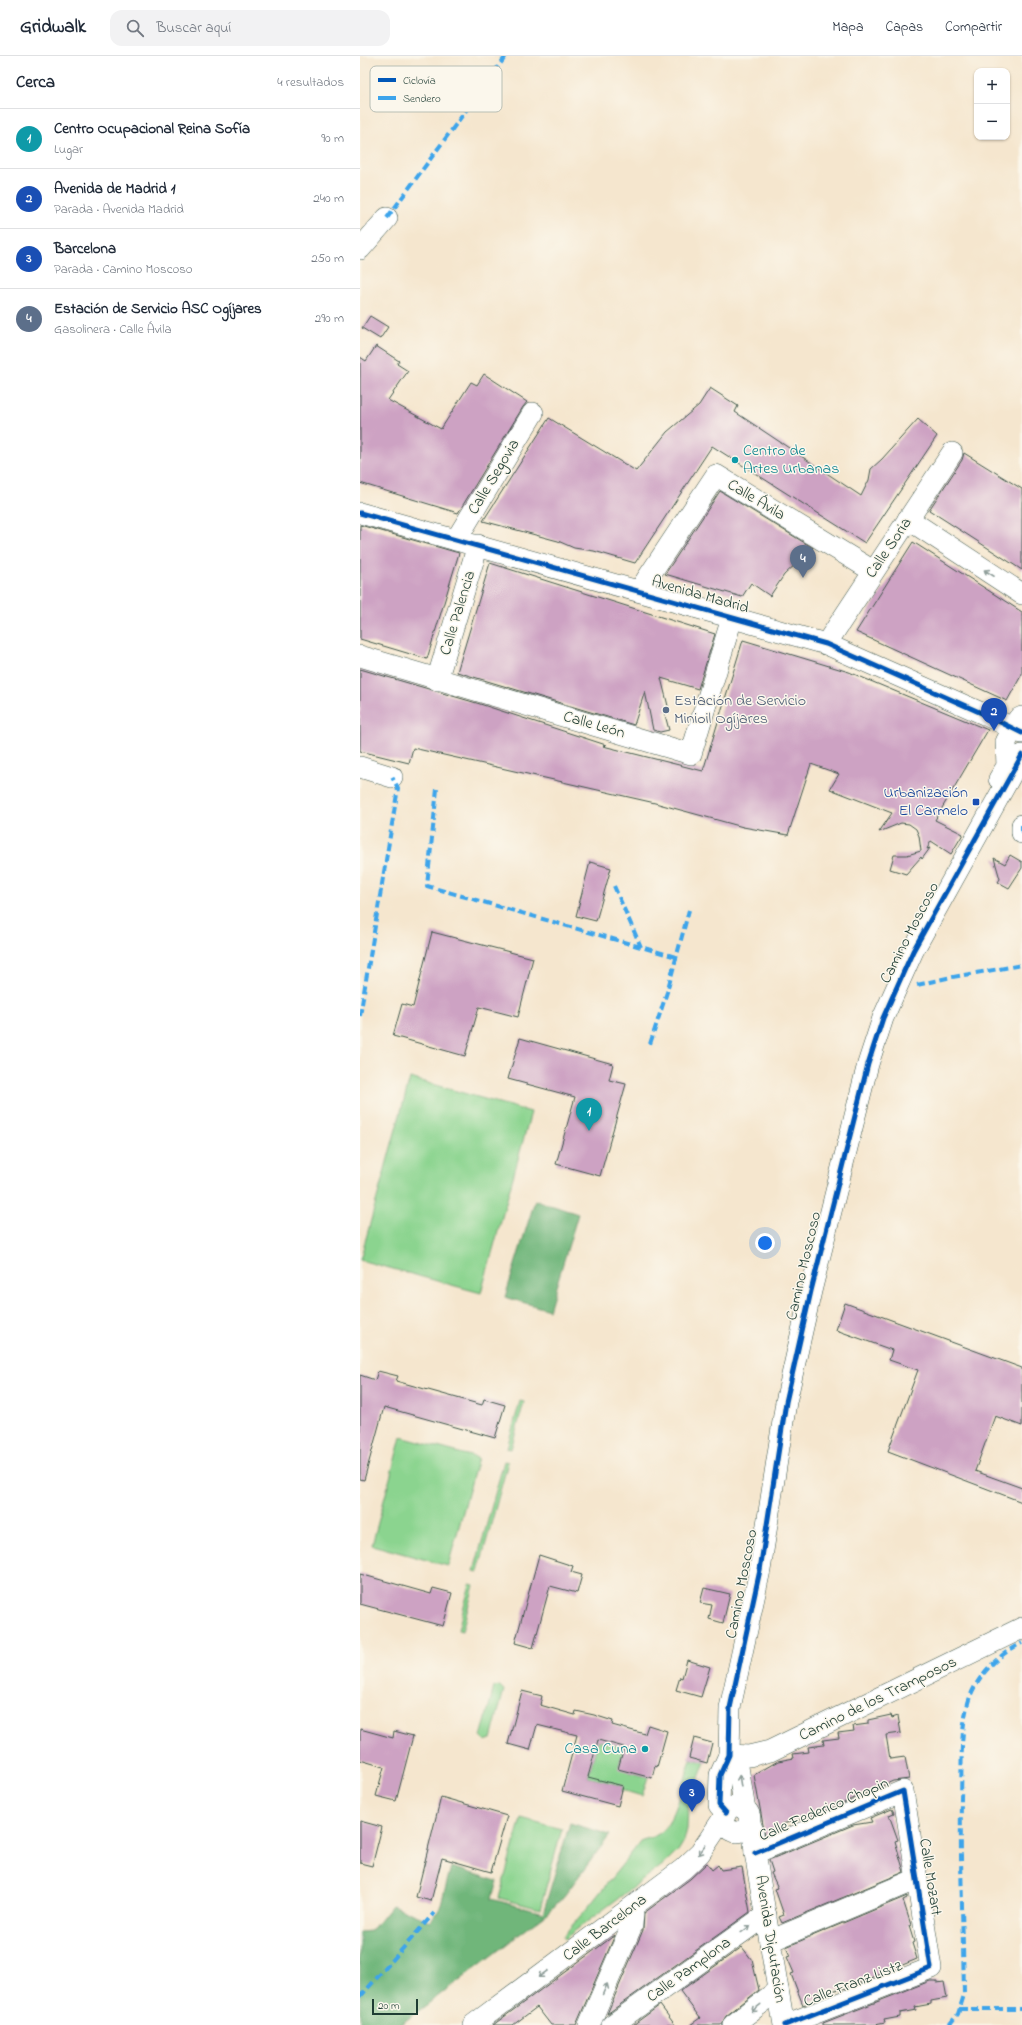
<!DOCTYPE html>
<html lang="es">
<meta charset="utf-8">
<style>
body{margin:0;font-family:"Indie Flower",sans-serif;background:#f2f2f3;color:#1f2937}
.controls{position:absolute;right:12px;top:12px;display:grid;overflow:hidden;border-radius:8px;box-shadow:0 1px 3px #0004}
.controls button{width:36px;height:36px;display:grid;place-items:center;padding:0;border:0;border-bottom:1px solid #e0e1e3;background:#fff;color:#1f2937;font:20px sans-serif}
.scale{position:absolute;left:12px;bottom:10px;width:46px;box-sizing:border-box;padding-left:4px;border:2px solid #1f3d34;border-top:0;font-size:11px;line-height:14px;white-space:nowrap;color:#1f3d34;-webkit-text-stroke:3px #fbf7ec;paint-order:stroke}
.you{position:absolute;left:405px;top:1187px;width:14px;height:14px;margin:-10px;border:3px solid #fff;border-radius:50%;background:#1a73e8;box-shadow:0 0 0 6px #1a73e833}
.badge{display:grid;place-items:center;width:26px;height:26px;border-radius:50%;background:#111827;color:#fff;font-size:13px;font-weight:700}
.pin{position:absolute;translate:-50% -33px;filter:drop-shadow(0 1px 2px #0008)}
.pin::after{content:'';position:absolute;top:21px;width:14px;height:12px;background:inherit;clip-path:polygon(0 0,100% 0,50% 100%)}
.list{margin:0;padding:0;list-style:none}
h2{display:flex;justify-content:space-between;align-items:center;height:52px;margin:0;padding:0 16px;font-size:17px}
h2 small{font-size:13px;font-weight:400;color:#747a83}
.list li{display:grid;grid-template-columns:26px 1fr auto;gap:12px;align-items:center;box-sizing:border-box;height:60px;padding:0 16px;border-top:1px solid #e0e1e3}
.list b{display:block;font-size:15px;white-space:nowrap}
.list p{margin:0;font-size:13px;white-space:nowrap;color:#747a83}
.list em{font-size:13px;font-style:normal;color:#747a83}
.icon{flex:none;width:22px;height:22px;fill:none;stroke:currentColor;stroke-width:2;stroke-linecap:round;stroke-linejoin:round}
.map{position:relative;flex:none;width:662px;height:1969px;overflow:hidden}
header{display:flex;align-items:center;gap:24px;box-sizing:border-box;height:56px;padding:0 20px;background:#fff;border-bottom:1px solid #e0e1e3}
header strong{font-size:19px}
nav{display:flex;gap:22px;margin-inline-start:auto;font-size:14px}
.search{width:280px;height:36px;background:#f2f2f3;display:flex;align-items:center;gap:10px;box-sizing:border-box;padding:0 14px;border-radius:12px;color:#747a83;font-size:15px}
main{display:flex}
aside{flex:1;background:#fff}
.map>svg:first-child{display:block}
.green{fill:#8bd48f;stroke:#558862}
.forest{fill:#70b67a;stroke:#487a57}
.building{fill:#cda2c3}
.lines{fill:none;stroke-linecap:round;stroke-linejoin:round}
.minor-casing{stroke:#3f564b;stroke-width:22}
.minor{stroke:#fff;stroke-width:21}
.quiet{stroke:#3da4eb;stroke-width:4;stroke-dasharray:8 4;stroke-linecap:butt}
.cycleway-casing{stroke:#fbf7ec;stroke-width:8}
.cycleway{stroke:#0057b8;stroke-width:5}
.oneway{stroke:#8f9e9a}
.culture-dot{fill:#0f9aa8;stroke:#fbf7ec;stroke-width:1.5}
.service-dot{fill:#5c6f8a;stroke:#fbf7ec;stroke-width:1.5}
.transit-dot{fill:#1a4fb4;stroke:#fbf7ec;stroke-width:1.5}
.labels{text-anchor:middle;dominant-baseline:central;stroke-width:3;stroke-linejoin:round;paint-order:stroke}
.culture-label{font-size:16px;fill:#0d838f;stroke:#fbf7ec;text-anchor:start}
.street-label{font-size:16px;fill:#1f3d34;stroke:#fbf7ec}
.service-label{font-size:16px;fill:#4e5e75;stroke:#fbf7ec;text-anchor:start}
.transit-label{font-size:16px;fill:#164399;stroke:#fbf7ec;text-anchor:end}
.key{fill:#fbf7ec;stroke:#b9bfb5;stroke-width:1}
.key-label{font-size:11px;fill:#1f3d34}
</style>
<header>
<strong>Gridwalk</strong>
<div class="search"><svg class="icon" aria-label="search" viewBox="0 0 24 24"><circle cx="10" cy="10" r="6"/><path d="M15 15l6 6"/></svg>Buscar aquí</div>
<nav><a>Mapa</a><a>Capas</a><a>Compartir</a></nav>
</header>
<main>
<aside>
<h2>Cerca<small>4 resultados</small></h2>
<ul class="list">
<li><span class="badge" style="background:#0f9aa8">1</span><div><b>Centro Ocupacional Reina Sofía</b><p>Lugar</p></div><em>90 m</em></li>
<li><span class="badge" style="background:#1a4fb4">2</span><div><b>Avenida de Madrid 1</b><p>Parada · Avenida Madrid</p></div><em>240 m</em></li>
<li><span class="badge" style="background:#1a4fb4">3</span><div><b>Barcelona</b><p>Parada · Camino Moscoso</p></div><em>250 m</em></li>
<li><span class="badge" style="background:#5c6f8a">4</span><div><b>Estación de Servicio ASC Ogíjares</b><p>Gasolinera · Calle Ávila</p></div><em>290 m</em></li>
</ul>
</aside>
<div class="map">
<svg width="662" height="1969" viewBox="0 0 662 1969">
<rect width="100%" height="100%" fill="#fbf7ec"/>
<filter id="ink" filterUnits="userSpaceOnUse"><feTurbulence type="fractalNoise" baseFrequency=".025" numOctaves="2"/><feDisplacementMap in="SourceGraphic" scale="8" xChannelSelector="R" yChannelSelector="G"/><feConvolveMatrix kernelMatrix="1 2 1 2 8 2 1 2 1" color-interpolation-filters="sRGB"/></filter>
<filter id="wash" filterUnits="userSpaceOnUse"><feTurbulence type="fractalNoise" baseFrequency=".012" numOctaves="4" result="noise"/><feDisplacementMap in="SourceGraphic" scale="16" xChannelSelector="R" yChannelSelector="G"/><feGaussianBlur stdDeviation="0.9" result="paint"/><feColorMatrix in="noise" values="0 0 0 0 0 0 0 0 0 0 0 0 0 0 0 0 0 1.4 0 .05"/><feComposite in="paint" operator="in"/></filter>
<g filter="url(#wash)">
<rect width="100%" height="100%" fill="#f5e6ce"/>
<g class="green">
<polygon points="50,1022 171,1056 121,1237 0,1204"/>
<polygon points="160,1345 164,1346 151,1393 147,1392"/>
<polygon points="41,1381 118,1402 88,1510 12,1489"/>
<polygon points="144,1405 148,1406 118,1516 114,1515"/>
<polygon points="110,1528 114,1529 102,1575 98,1574"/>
<polygon points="140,1630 144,1634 131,1683 125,1685 121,1681 134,1631"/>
<polygon points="238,1684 264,1691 259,1710 270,1713 270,1716 288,1721 282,1740 262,1734 263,1730 228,1721"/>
<path d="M331,1703L345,1706L328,1751L327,1773L324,1785L318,1795L308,1805L204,1883L202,1881L229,1850L282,1784C290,1782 301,1779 306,1771C319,1752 324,1724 331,1703Z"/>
<polygon points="161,1762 202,1773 180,1853 139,1842"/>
</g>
<g class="forest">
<polygon points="175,1144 218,1158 189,1254 145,1241"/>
<polygon points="210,1767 250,1779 204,1840 189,1856 40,1969 0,1969 0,1876 11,1875 32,1849 70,1865 79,1855 91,1811 137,1825 132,1843 183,1857"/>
</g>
<g id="blocks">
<g class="building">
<polygon points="10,260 28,271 20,283 2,272"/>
<polygon points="16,290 39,305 37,308 48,315 28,344 81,373 111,326 117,329 124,318 167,346 163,351 98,457 0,427 0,301 6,305"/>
<polygon points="350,332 378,350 375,356 501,440 509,424 511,413 522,403 558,363 577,380 505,487 352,390 275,507 234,495 214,492 198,485 123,465 189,362 276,415 307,376 339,349"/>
<polygon points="604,397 662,433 662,514 569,454 602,404"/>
<polygon points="360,435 453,492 424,519 410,540 391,527 382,541 305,518"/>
<polygon points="0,469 99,497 67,603 0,583"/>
<polygon points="553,486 662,556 662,618 647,645 496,576"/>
<polygon points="130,507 355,578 338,633 301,622 309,654 304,655 309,674 300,676 293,674 285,635 274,669 97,616"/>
<polygon points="383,584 489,616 628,674 575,764 603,778 591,798 571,785 567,793 570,792 562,803 561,801 546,818 530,813 534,799 547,799 561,795 559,780 556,773 549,768 541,767 519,776 532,757 470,733 479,718 451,708 428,779 383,771 295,747 53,692 49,707 0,695 0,613 120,648 246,689 243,690 343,715"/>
<polygon points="650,799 662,806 662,812 649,832 638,826 640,823 634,802 645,808"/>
<polygon points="230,806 251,812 236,865 216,860"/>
<polygon points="72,876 173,902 158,961 119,951 105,1000 33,980 42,948 53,951"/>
<polygon points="160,982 253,1008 249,1024 266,1028 240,1120 196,1108 215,1041 148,1023"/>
<polygon points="485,1247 662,1312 662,1370 635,1360 615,1415 662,1432 662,1446 528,1395 558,1314 529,1304 532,1294 476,1274"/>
<polygon points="18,1315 38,1320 36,1325 122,1349 124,1343 145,1349 135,1382 24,1351 4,1424 0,1423 0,1319 15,1324"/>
<polygon points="179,1499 213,1510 211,1516 222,1519 217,1537 190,1530 173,1592 155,1587"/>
<polygon points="0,1518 71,1538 73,1532 92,1537 83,1570 0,1548"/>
<polygon points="344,1532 370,1538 363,1567 349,1563 352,1549 340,1547"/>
<polygon points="327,1604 350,1611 341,1641 316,1634 320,1621 322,1622"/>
<polygon points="162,1635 182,1640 180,1649 215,1659 216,1655 234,1659 253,1665 252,1669 285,1678 288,1669 307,1675 297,1711 295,1710 292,1722 258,1713 264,1691 238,1684 228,1721 263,1730 258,1750 202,1735 217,1679 177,1669 170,1694 148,1688"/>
<polygon points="531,1659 532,1662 538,1660 541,1677 526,1679 530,1703 545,1701 549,1723 533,1725 486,1746 474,1748 475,1751 447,1762 422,1768 424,1772 405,1780 394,1719 418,1705 434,1702 433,1698 449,1696 448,1691 464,1689 463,1684 479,1682 478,1677 494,1675 493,1670 508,1668 508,1664"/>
<polygon points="0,1673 33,1682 34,1675 53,1680 36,1745 16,1740 24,1711 0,1704"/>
<polygon points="334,1682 352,1687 347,1707 329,1702"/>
<polygon points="81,1741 147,1760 131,1816 82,1802 71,1845 56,1841"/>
<polygon points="532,1753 534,1757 529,1759 538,1784 535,1785 544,1816 422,1867 419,1861 424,1859 415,1833 418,1832 411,1817 413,1816 409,1804 493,1769 512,1766 510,1762"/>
<polygon points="0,1765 22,1771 12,1810 0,1807"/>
<polygon points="347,1807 352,1814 358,1809 361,1814 382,1811 390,1856 247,1958 283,1874 284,1857 330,1823"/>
<polygon points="547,1840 547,1842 543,1844 551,1869 549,1870 554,1886 552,1887 557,1903 487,1932 458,1937 460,1942 443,1949 431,1918 434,1917 427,1901 430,1900 426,1891"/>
<polygon points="255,1879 216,1969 191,1969 177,1951 153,1969 133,1969"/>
<polygon points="382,1891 392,1904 399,1934 366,1960 361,1969 330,1969 340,1962 320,1935"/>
<polygon points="570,1925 577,1925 577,1927 584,1926 587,1942 571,1945 571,1948 555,1951 556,1954 540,1957 540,1961 524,1964 525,1967 515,1969 463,1969 463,1967"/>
<polygon points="300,1949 315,1969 273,1969"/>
</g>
</g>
</g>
<g filter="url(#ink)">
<use href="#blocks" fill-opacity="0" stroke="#3f564b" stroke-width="1"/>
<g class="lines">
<defs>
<g id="minor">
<polyline points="0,193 27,162"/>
<polyline points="0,457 466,588 626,659 662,677"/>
<polyline points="548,463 662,538"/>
<polyline points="96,484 173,357"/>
<polyline points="279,535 356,419 513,515"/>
<polyline points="466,588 592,397"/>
<polyline points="0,600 331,698 372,562"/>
<polyline points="77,624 118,489"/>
<polyline points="0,711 32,721"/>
<polyline points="639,723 647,710 646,686 658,663 662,661"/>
<polyline points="662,769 662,777"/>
<polyline points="369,1699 389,1700 410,1695 662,1572"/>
<polyline points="369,1699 378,1711 385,1754"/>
<circle cx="377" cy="1763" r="13"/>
<polyline points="366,1757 359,1749 360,1719 369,1699 370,1652 400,1514 426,1346 451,1235 508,1008 523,962 553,895 662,699"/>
<polyline points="389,1765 393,1775 395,1797 424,1969"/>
<polyline points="395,1797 543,1735 571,1912 425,1969"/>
<polyline points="410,1885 557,1823"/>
<polyline points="113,1969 323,1813 340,1797 364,1761"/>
<polyline points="229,1969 272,1869 273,1858 270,1853"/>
<polyline points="252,1969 406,1859"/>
<polyline points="373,1969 418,1934"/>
</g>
</defs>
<use href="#minor" class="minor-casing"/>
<use href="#minor" class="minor"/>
<g class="quiet">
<polyline points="27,162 146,0"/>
<polyline points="77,733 67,830 316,901"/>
<polyline points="662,769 662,777"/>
<polyline points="254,830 281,891"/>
<polyline points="557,929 587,922 662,909"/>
<polyline points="0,960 38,732 32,721"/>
<polyline points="290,988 307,936 329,854"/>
<polyline points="0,1941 74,1857"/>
<polyline points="599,1953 662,1953"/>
<path d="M589,1969L598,1958L604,1939C603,1873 600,1807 601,1742C602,1712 600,1681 607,1651C613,1623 637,1599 662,1587"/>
</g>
<defs>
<g id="cycleway">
<polyline points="0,457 466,588 626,659 662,677"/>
<polyline points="366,1757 359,1749 360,1719 369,1699 370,1652 400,1514 426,1346 451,1235 508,1008 523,962 553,895 662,699"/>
<polyline points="395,1797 543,1735 571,1912 425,1969"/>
</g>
</defs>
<use href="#cycleway" class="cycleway-casing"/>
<use href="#cycleway" class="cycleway"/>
</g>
<defs><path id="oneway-shaft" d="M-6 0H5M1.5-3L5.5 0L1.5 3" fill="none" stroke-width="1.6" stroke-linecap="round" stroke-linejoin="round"/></defs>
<g class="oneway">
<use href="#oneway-shaft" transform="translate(629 517) rotate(-147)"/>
<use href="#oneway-shaft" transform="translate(380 1725) rotate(-99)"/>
<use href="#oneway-shaft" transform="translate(342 1794) rotate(127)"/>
<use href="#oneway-shaft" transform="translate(386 1873) rotate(-36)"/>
<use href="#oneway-shaft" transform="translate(183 1918) rotate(144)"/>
<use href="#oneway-shaft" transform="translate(245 1933) rotate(-66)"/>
<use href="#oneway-shaft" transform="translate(396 1952) rotate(142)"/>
</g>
</g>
<g class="culture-dot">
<circle cx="375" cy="404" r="4"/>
<circle cx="285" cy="1693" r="4"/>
</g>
<circle class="service-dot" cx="306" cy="654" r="4"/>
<rect class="transit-dot" x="612" y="742" width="8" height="8" rx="2"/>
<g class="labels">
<g class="culture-label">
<text x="383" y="395">Centro de<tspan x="383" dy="18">Artes Urbanas</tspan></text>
<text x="277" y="1693" text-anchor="end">Casa Cuna</text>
</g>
<g class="street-label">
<text transform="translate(134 421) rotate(-59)">Calle Segovia</text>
<text transform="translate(396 444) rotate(31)">Calle Ávila</text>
<text transform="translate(529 492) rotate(-56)">Calle Soria</text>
<text transform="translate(340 539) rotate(16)">Avenida Madrid</text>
<text transform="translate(98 557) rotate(-73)">Calle Palencia</text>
<text transform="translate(234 669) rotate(16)">Calle León</text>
<text transform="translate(550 877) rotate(-63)">Camino Moscoso</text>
<text transform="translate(444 1210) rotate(-77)">Camino Moscoso</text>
<text transform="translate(382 1528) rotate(-79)">Camino Moscoso</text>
<text transform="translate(518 1643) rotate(-26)">Camino de los Tramposos</text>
<text transform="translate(464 1754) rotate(-23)">Calle Federico Chopin</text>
<text transform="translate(570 1821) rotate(81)">Calle Mozart</text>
<text transform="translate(245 1872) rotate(-37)">Calle Barcelona</text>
<text transform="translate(410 1883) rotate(81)">Avenida Diputación</text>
<text transform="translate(329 1914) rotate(-36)">Calle Pamplona</text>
<text transform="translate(493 1928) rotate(-21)">Calle Franz Listz</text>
</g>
<g class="service-label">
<text x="314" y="645">Estación de Servicio<tspan x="314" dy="18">Minioil Ogíjares</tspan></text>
</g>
<g class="transit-label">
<text x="608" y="737">Urbanización<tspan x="608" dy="18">El Carmelo</tspan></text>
</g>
</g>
<rect x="10" y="10" width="132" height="46" rx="6" class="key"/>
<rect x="18" y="22" width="18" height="4" fill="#0057b8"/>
<rect x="18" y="40" width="18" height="4" fill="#3da4eb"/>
<g class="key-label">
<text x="43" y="28">Ciclovía</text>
<text x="43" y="46">Sendero</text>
</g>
</svg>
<div class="controls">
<button>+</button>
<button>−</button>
</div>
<div class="scale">20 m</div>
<div class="you"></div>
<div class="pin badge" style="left:229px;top:1075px;background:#0f9aa8">1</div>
<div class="pin badge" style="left:634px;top:675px;background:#1a4fb4">2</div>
<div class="pin badge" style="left:332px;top:1756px;background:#1a4fb4">3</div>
<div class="pin badge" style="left:443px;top:522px;background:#5c6f8a">4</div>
</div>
</main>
